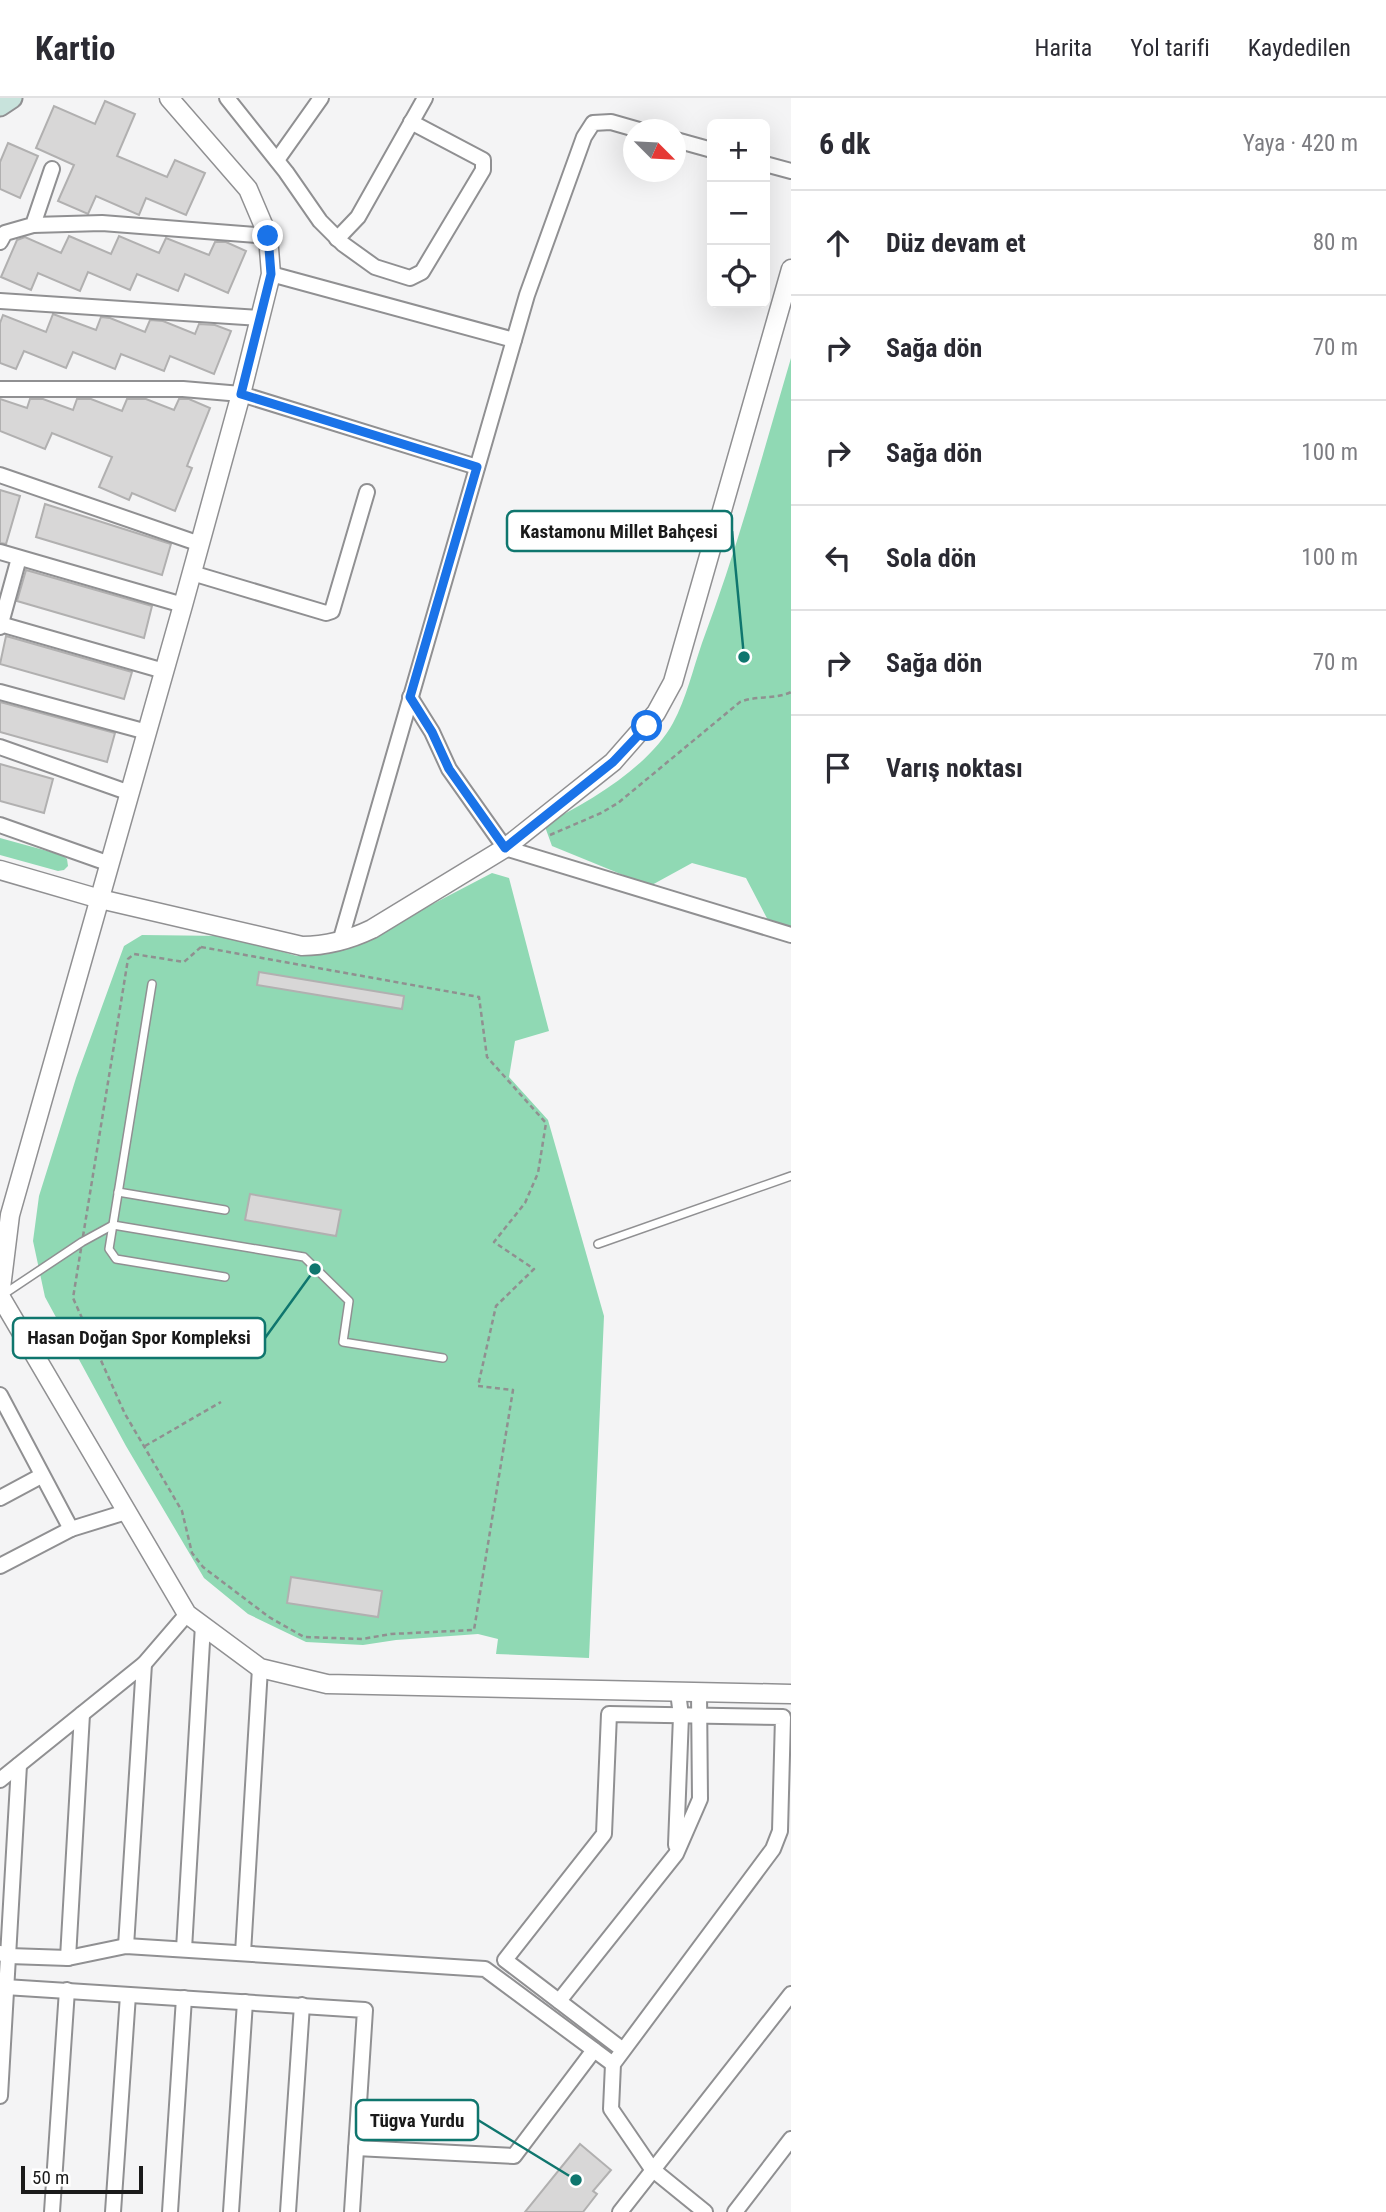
<!DOCTYPE html>
<html lang="tr">
<meta charset="utf-8">
<style>
body{margin:0;font-family:"Roboto Condensed",sans-serif;background:#f2f2f3;color:#2b2b33}
.controls{position:absolute;right:21px;top:21px;display:grid;overflow:hidden;border-radius:10px;box-shadow:0 7px 28px #0002}
.controls button{width:63px;height:63px;display:grid;place-items:center;padding:0;border:0;border-bottom:2px solid #e1e1e2;background:#fff;color:#2b2b33;font:35px sans-serif}
.compass{position:absolute;left:623px;top:21px;width:63px;height:63px;border-radius:50%;background:#fff;box-shadow:0 7px 28px #0002;rotate:114deg}
.scale{position:absolute;left:21px;bottom:18px;width:122px;box-sizing:border-box;padding-left:7px;border:4px solid #1a1a1a;border-top:0;font-size:19px;line-height:24px;white-space:nowrap;color:#1a1a1a;-webkit-text-stroke:5px #fff;paint-order:stroke}
.stop{position:absolute;width:21px;height:21px;margin:-16px;border:5px solid #1a73e8;border-radius:50%;background:#fff}
.stop.end{background:#1a73e8;border-color:#fff;box-shadow:0 2px 7px #0008}
.list{margin:0;padding:0;list-style:none}
h2{display:flex;justify-content:space-between;align-items:center;height:91px;margin:0;padding:0 28px;font-size:30px}
h2 small{font-size:23px;font-weight:400;color:#7c7c81}
.list li{display:grid;grid-template-columns:46px 1fr auto;gap:21px;align-items:center;box-sizing:border-box;height:105px;padding:0 28px;border-top:2px solid #e1e1e2}
.list b{display:block;font-size:26px;white-space:nowrap}
.list em{font-size:23px;font-style:normal;color:#7c7c81}
.icon{flex:none;width:38px;height:38px;fill:none;stroke:currentColor;stroke-width:2;stroke-linecap:round;stroke-linejoin:round}
.map{position:relative;flex:none;width:791px;height:2114px;overflow:hidden}
header{display:flex;align-items:center;gap:42px;box-sizing:border-box;height:98px;padding:0 35px;background:#fff;border-bottom:2px solid #e1e1e2}
header strong{font-size:33px}
nav{display:flex;gap:38px;margin-inline-start:auto;font-size:24px}
main{display:flex}
aside{flex:1;background:#fff}
.map>svg:first-child{display:block}
.green{fill:#90d9b4}
.building{fill:#d8d7d7;stroke:#b1b0b0;stroke-width:2}
.lines{fill:none;stroke-linecap:round;stroke-linejoin:round}
.service-casing{stroke:#909092;stroke-width:10}
.minor-casing{stroke:#909092;stroke-width:18}
.tertiary-casing{stroke:#909092;stroke-width:21}
.secondary-casing{stroke:#909092;stroke-width:23}
.path{stroke:#909090;stroke-width:2.5;stroke-dasharray:5 3.5;stroke-linecap:butt}
.service{stroke:#fff;stroke-width:7}
.minor{stroke:#fff;stroke-width:14}
.tertiary{stroke:#fff;stroke-width:18}
.secondary{stroke:#c8e3dc;stroke-width:19}
.route{stroke:#1a73e8;stroke-width:9}
.leader{fill:none;stroke:#0f766e;stroke-width:2.5}
.callout-dot{fill:#0f766e;stroke:#fff;stroke-width:2.5}
.callout{fill:#fff;stroke:#0f766e;stroke-width:2.5}
.callout-label{font-size:19px;text-anchor:middle;font-weight:bold;fill:#1a1a1a}
</style>
<header>
<strong>Kartio</strong>
<nav><a>Harita</a><a>Yol tarifi</a><a>Kaydedilen</a></nav>
</header>
<main>
<div class="map">
<svg width="791" height="2114" viewBox="0 0 791 2114">
<rect width="100%" height="100%" fill="#f4f4f5"/>
<g class="green">
<path d="M791,260V834L771,828L746,780L692,765L650,788L552,748L544,726C588,705 649,669 673,625C686,601 693,571 702,545C737,452 763,355 791,260Z"/>
<polygon points="0,740 62,757 67,761 68,768 64,772 58,773 0,757"/>
<polygon points="492,775 509,780 549,933 515,943 509,979 548,1022 604,1218 589,1560 496,1556 498,1541 478,1536 396,1542 363,1547 306,1544 248,1516 204,1480 126,1348 45,1199 33,1143 39,1098 76,980 124,848 142,837 226,838 297,858 329,856 364,842"/>
</g>
<g class="building">
<polygon points="105,3 135,16 117,58 167,79 175,62 205,75 186,117 146,100 139,117 96,98 88,116 58,103 74,67 36,50 54,8 95,26"/>
<polygon points="8,45 38,58 20,100 0,91 0,64"/>
<polygon points="69,138 111,156 119,138 159,155 166,140 209,157 215,144 226,144 246,153 228,195 185,176 178,193 137,176 130,192 88,174 80,193 38,175 31,192 1,179 17,142 25,139 61,155"/>
<polygon points="53,216 96,232 101,219 110,220 145,234 150,222 163,223 195,236 199,226 215,227 231,233 214,276 170,258 164,273 121,256 115,271 73,254 66,270 24,253 16,271 0,265 0,225 3,217 46,234"/>
<polygon points="0,301 27,310 30,301 43,301 73,312 77,301 91,301 122,313 127,301 146,301 174,312 179,301 189,301 210,310 187,368 192,370 175,413 132,395 129,402 99,389 112,359 52,335 45,351 0,333"/>
<polygon points="0,392 20,398 6,446 0,445"/>
<polygon points="45,406 171,446 162,477 36,439"/>
<polygon points="26,472 152,508 144,540 17,503"/>
<polygon points="6,538 132,574 124,601 0,566"/>
<polygon points="0,604 115,635 107,664 0,634"/>
<polygon points="0,666 53,681 44,715 0,703"/>
<polygon points="259,874 404,898 402,911 257,887"/>
<polygon points="250,1096 341,1112 336,1138 245,1122"/>
<polygon points="291,1479 382,1493 378,1519 287,1505"/>
<polygon points="580,2046 611,2072 593,2093 597,2096 583,2114 525,2114"/>
</g>
<g class="lines">
<defs>
<g id="service">
<polyline points="152,886 109,1151 116,1161 225,1179"/>
<polyline points="118,1094 225,1112"/>
<polyline points="598,1146 791,1078"/>
<polyline points="4,1196 82,1144 113,1127 304,1159 349,1203 343,1244 443,1260"/>
</g>
<g id="minor">
<polyline points="227,0 286,74 320,123 343,146 375,169 410,180 422,174 483,72 483,62 411,24"/>
<polyline points="676,42 712,52"/>
<polyline points="277,62 321,0"/>
<polyline points="765,66 791,73"/>
<polyline points="33,127 102,125 268,138"/>
<polyline points="337,141 358,119 425,0"/>
<polyline points="0,144 5,135 33,127 52,71"/>
<polyline points="271,176 514,242"/>
<polyline points="0,203 260,220"/>
<polyline points="0,291 183,291 241,296 477,369"/>
<polyline points="0,377 200,446"/>
<polyline points="0,454 183,507"/>
<polyline points="192,475 326,515 332,513 367,394"/>
<polyline points="0,526 164,573"/>
<polyline points="0,529 19,460"/>
<polyline points="0,594 147,634"/>
<polyline points="410,599 432,634 449,671 505,750 791,837"/>
<polyline points="0,649 130,695"/>
<polyline points="0,727 110,766"/>
<polyline points="340,844 527,197 584,39 593,25 611,24 639,32"/>
<polyline points="0,1297 71,1431"/>
<polyline points="0,1400 41,1378"/>
<polyline points="0,1468 71,1431 126,1414"/>
<polyline points="0,1682 144,1566 187,1516"/>
<polyline points="676,1747 681,1618 678,1594"/>
<polyline points="126,1848 144,1566"/>
<polyline points="184,1851 203,1527"/>
<polyline points="0,1855 9,1858 68,1860 126,1848 485,1871 613,1966"/>
<polyline points="243,1855 260,1570"/>
<polyline points="68,1860 82,1616"/>
<polyline points="5,1889 365,1912 352,2114"/>
<polyline points="559,1903 676,1756 700,1701 699,1594"/>
<polyline points="623,1952 505,1862 604,1736 609,1616 783,1619 780,1733 773,1751 613,1966 611,2011 652,2071 705,2114"/>
<polyline points="0,1998 19,1667"/>
<polyline points="356,2050 514,2058 594,1952"/>
<polyline points="52,2114 67,1892"/>
<polyline points="113,2114 128,1897"/>
<polyline points="170,2114 184,1900"/>
<polyline points="231,2114 245,1904"/>
<polyline points="288,2114 302,1907"/>
<polyline points="620,2114 791,1896"/>
<polyline points="735,2114 791,2041"/>
</g>
<g id="tertiary">
<polyline points="169,0 248,91 268,138 271,176 241,296 183,507 10,1117 0,1198 187,1516 260,1570 327,1586 791,1596"/>
<path d="M0,772L100,801L302,848C328,848 349,842 372,831L505,750L613,664L656,615L673,584L791,171"/>
</g>
<polyline id="secondary" points="0,8 12,0"/>
</defs>
<use href="#service" class="service-casing"/>
<use href="#minor" class="minor-casing"/>
<use href="#tertiary" class="tertiary-casing"/>
<use href="#secondary" class="secondary-casing"/>
<g class="path">
<path d="M550,737L601,715L618,705L740,604C757,597 774,602 791,594"/>
<polygon points="201,849 479,899 487,959 546,1025 538,1075 525,1105 494,1144 534,1171 496,1208 478,1288 513,1292 474,1532 391,1536 362,1541 304,1539 269,1519 203,1469 192,1455 182,1413 125,1316 73,1200 128,861 134,856 184,864"/>
<polyline points="145,1348 221,1304"/>
</g>
<use href="#service" class="service"/>
<use href="#minor" class="minor"/>
<use href="#tertiary" class="tertiary"/>
<use href="#secondary" class="secondary"/>
</g>
<g class="lines">
<polyline class="route" points="268,138 271,176 241,296 477,369 410,599 432,634 449,671 505,750 613,664 647,628"/>
</g>
<path class="leader" d="M744 559L732 433M315 1171L265 1240M576 2082L478 2022"/>
<g class="callout-dot">
<circle cx="744" cy="559" r="7"/>
<circle cx="315" cy="1171" r="7"/>
<circle cx="576" cy="2082" r="7"/>
</g>
<g class="callout">
<rect x="507" y="413" width="225" height="40" rx="7"/>
<rect x="13" y="1220" width="252" height="40" rx="7"/>
<rect x="356" y="2002" width="122" height="40" rx="7"/>
</g>
<g class="callout-label">
<text x="619" y="440">Kastamonu Millet Bahçesi</text>
<text x="139" y="1246">Hasan Doğan Spor Kompleksi</text>
<text x="417" y="2029">Tügva Yurdu</text>
</g>
</svg>
<div class="controls">
<button>+</button>
<button>−</button>
<button><svg class="icon" aria-label="locate" viewBox="0 0 24 24"><circle cx="12" cy="12" r="6"/><path d="M12 2v4M12 18v4M2 12h4M18 12h4"/></svg></button>
</div>
<svg class="compass" viewBox="-18 -18 36 36"><path d="M0-13l5 13h-10z" fill="#e53935"/><path d="M0 13l5-13h-10z" fill="#7c7c81"/></svg>
<div class="scale">50 m</div>
<div class="stop" style="left:647px;top:628px"></div>
<div class="stop end" style="left:268px;top:138px"></div>
</div>
<aside>
<h2>6 dk<small>Yaya · 420 m</small></h2>
<ul class="list">
<li><svg class="icon" aria-label="ahead" viewBox="0 0 24 24"><path d="M12 20V5M6 11l6-6 6 6"/></svg><div><b>Düz devam et</b></div><em>80 m</em></li>
<li><svg class="icon" aria-label="right" viewBox="0 0 24 24"><path d="M7 20v-9h11M14 6l5 5-5 5"/></svg><div><b>Sağa dön</b></div><em>70 m</em></li>
<li><svg class="icon" aria-label="right" viewBox="0 0 24 24"><path d="M7 20v-9h11M14 6l5 5-5 5"/></svg><div><b>Sağa dön</b></div><em>100 m</em></li>
<li><svg class="icon" aria-label="left" viewBox="0 0 24 24"><path d="M17 20v-9H6M10 6l-5 5 5 5"/></svg><div><b>Sola dön</b></div><em>100 m</em></li>
<li><svg class="icon" aria-label="right" viewBox="0 0 24 24"><path d="M7 20v-9h11M14 6l5 5-5 5"/></svg><div><b>Sağa dön</b></div><em>70 m</em></li>
<li><svg class="icon" aria-label="arrive" viewBox="0 0 24 24"><path d="M6 21V4h12l-3 4 3 4H6"/></svg><div><b>Varış noktası</b></div></li>
</ul>
</aside>
</main>
